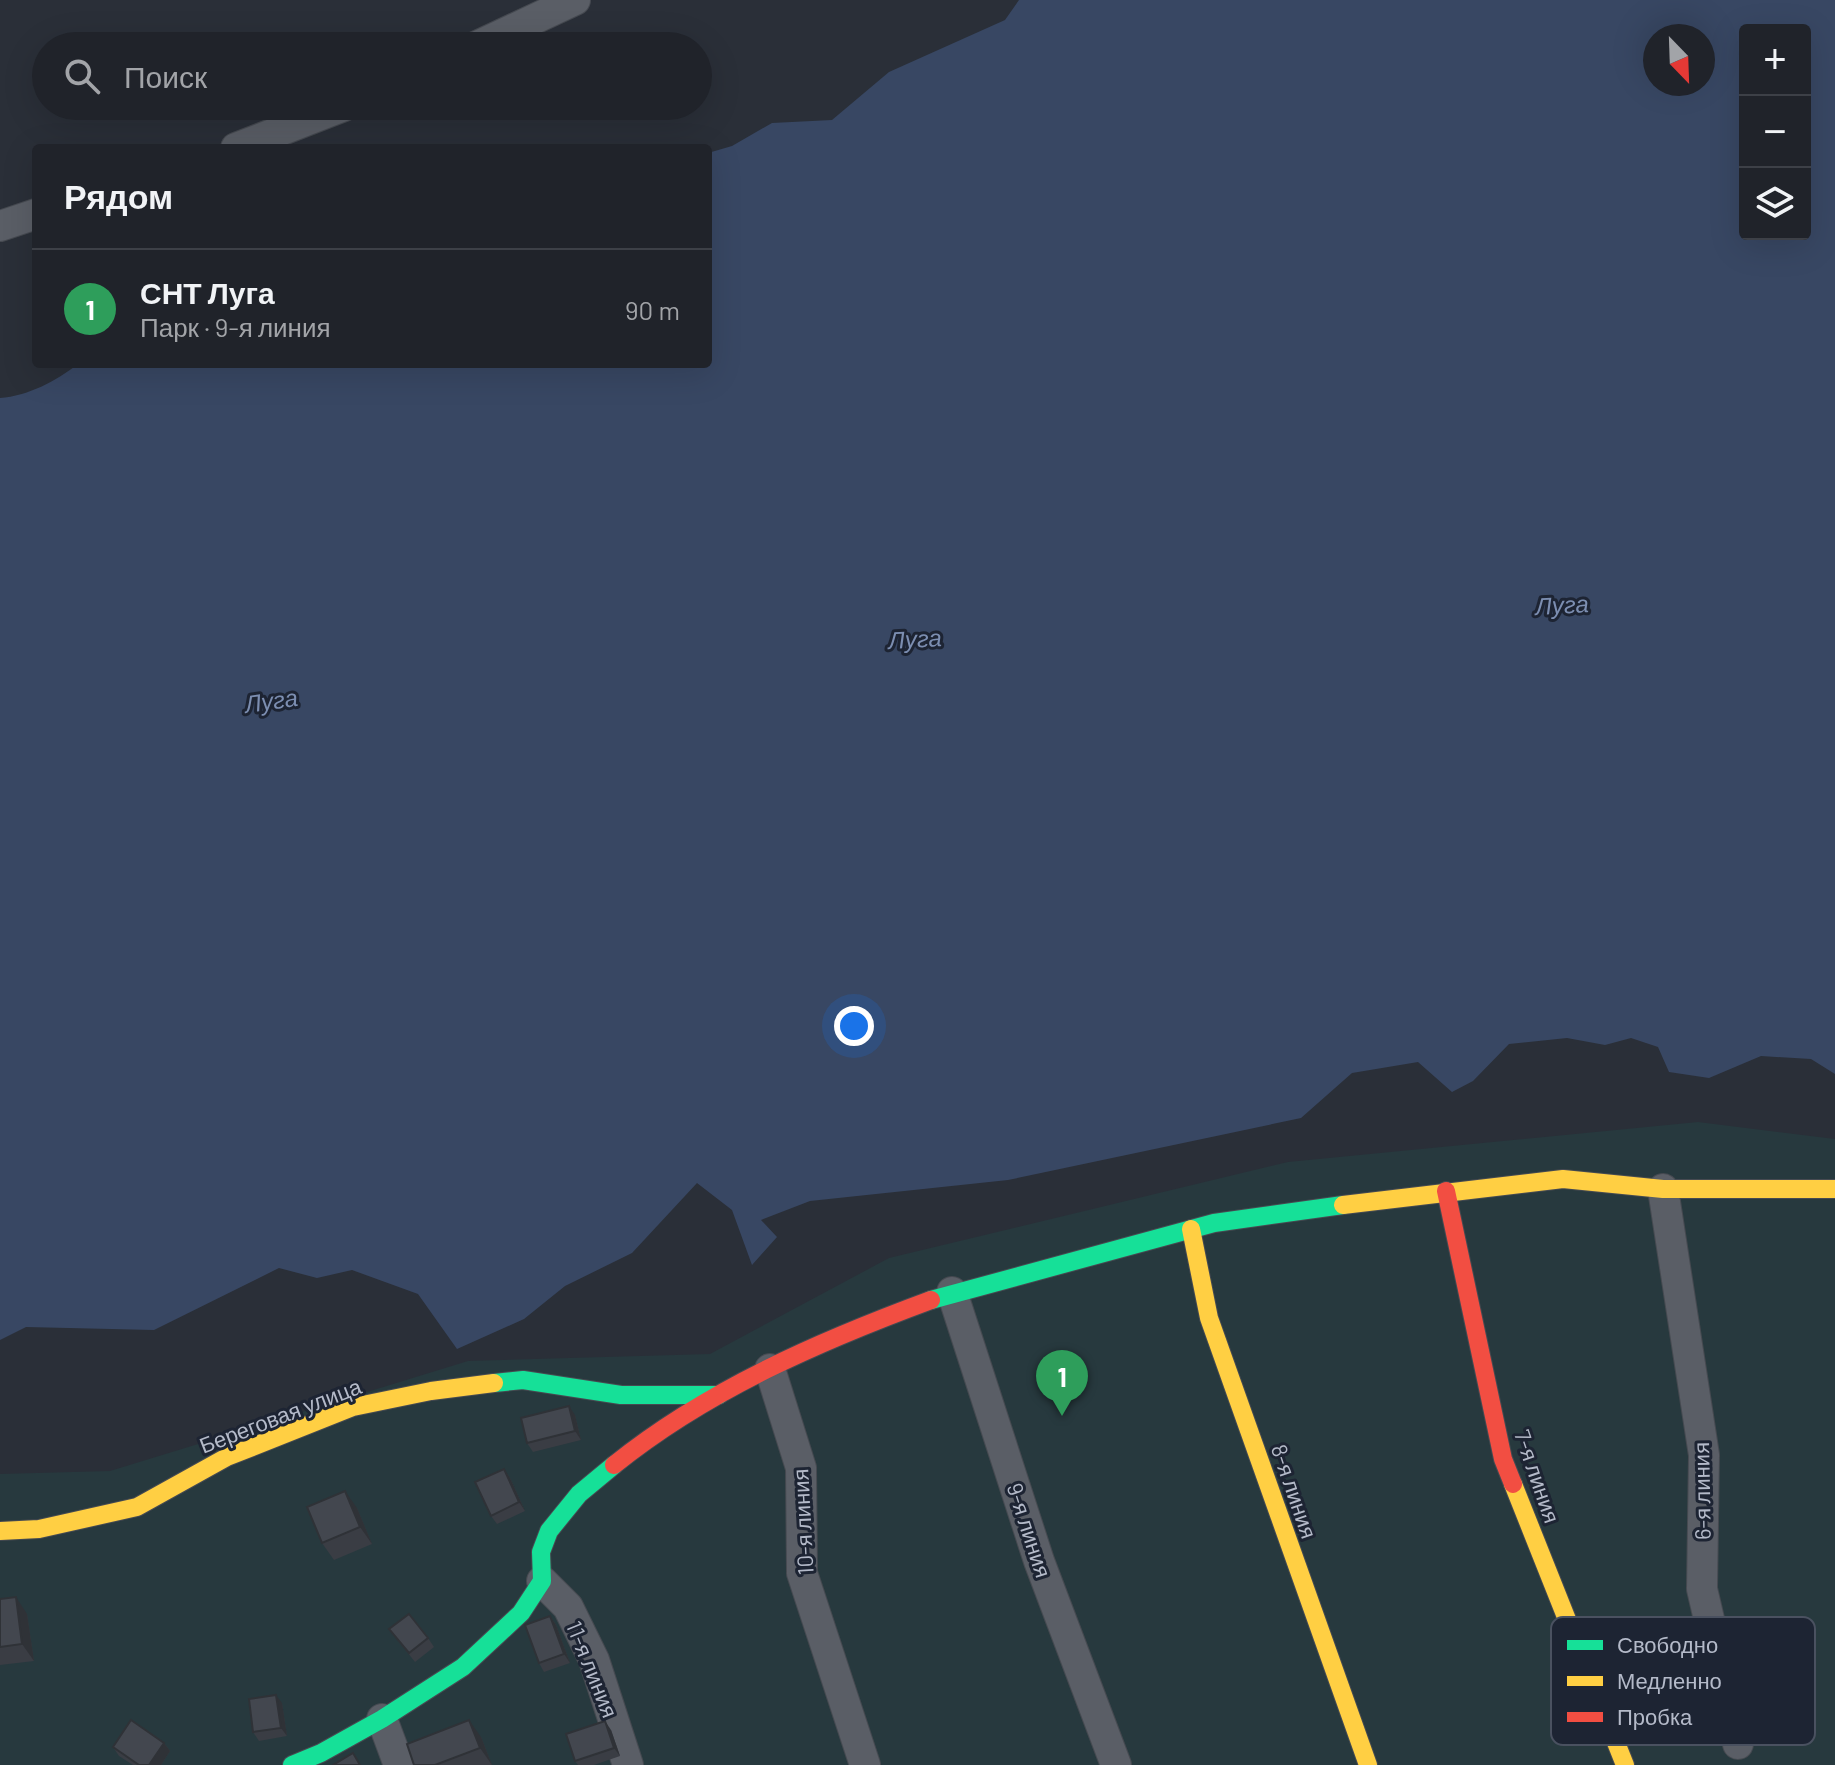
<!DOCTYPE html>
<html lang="ru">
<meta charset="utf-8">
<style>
body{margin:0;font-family:Barlow,sans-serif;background:#282b32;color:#f1f3f6}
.controls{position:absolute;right:24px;top:24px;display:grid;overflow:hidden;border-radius:8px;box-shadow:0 8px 32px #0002}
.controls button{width:72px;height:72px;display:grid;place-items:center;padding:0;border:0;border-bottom:2px solid #3d4047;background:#20232a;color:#f1f3f6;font:40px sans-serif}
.compass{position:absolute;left:1643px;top:24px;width:72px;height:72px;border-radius:50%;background:#20232a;box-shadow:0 8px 32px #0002;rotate:157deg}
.you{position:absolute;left:854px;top:1026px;width:28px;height:28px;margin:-20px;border:6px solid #fff;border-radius:50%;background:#1a73e8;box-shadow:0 0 0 12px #1a73e833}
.badge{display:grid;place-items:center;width:52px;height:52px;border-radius:50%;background:#ea580c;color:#fff;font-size:26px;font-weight:700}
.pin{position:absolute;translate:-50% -66px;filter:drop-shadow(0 2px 4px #0008)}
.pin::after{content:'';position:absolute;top:42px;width:28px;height:24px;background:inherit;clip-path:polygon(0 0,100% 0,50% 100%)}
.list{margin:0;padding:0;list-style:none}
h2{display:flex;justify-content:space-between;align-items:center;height:104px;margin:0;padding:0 32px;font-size:34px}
h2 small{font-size:26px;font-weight:400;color:#a2a4a8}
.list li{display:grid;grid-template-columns:52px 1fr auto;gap:24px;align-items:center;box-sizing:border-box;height:120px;padding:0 32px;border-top:2px solid #3d4047}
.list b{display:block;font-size:30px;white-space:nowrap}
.list p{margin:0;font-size:26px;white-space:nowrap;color:#a2a4a8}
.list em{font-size:26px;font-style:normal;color:#a2a4a8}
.icon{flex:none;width:44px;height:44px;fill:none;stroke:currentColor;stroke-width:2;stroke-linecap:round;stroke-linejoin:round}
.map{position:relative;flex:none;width:1835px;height:1765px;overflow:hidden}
.search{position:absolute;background:#20232a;box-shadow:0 8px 32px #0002;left:32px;top:32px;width:680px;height:88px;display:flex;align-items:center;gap:20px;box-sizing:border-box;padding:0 28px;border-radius:44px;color:#a2a4a8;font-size:30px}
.panel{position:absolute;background:#20232a;box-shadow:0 8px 32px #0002;left:32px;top:144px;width:680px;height:224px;border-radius:8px}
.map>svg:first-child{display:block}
.green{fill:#27393e}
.water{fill:#384763;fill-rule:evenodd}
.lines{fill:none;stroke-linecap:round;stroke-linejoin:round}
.street-casing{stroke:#464a51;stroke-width:32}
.fast-casing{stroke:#464a51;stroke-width:20}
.slow-casing{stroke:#464a51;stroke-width:20}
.jam-casing{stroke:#464a51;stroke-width:20}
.street{stroke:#5a5e66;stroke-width:30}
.fast{stroke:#16e098;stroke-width:18}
.slow{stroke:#ffcf43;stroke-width:18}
.jam{stroke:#f24e42;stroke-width:18}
.wall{fill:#3a3d44}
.shaded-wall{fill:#2f3237}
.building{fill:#43474f;stroke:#2f3237;stroke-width:2}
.labels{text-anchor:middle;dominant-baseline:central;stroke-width:6;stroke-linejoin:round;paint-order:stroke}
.street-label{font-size:22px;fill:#b4bac9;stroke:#1d2433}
.water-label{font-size:24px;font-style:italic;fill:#7c8eb1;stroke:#1d2433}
.key{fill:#1d2433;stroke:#4a5160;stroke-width:2}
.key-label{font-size:22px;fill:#b4bac9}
</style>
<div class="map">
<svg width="1835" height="1765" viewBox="0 0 1835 1765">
<rect width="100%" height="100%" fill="#2a2f38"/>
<polygon class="green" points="1698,1122 1835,1139 1835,1765 0,1765 0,1474 110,1471 468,1361 710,1354 889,1258 1288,1162"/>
<path class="water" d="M1019,0H1835V1074L1811,1059L1761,1056L1709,1078L1669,1072L1658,1047L1631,1038L1605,1045L1567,1038L1509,1044L1473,1081L1452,1092L1418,1062L1352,1073L1301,1118L1008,1180L810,1201L761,1220L777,1237L752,1265L732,1210L697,1183L632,1253L565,1286L524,1319L457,1349L418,1294L352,1270L317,1278L279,1268L154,1330L26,1327L0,1340V398C28,396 56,381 78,364H708V153L732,146L772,123L832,120L889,72L1005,20ZM1745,30H1805V234H1745ZM1655,36H1703V84H1655Z"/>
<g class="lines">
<defs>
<g id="street">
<polyline points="477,46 575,0"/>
<polyline points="236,148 344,106"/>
<polyline points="0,226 36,214"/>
<polyline points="1663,1189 1704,1455 1702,1589 1738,1744"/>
<polyline points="952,1292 1039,1561 1116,1765"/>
<polyline points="770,1369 801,1468 802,1573 865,1765"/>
<polyline points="542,1581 568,1607 594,1660 628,1765"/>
<polyline points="382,1719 399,1765"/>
</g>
<g id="fast">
<polyline points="931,1300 1214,1223 1343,1205"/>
<polyline points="494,1383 523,1380 621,1395 719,1395"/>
<polyline points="292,1765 321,1753 382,1719 463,1667 521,1613 542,1581 541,1552 549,1531 579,1494 614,1465"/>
</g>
<g id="slow">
<polyline points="1343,1205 1563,1179 1663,1189 1835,1189"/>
<polyline points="1191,1229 1209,1318 1368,1765"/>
<polyline points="1513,1484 1625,1765"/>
<polyline points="0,1531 39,1529 137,1507 227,1457 353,1407 431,1391 494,1383"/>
</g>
<g id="jam">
<polyline points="1446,1191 1503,1459 1513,1484"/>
<path d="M614,1465C707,1390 820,1341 931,1300"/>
</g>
</defs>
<use href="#street" class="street-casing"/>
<use href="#fast" class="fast-casing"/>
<use href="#slow" class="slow-casing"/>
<use href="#jam" class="jam-casing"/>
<use href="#street" class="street"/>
<use href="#fast" class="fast"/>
<use href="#slow" class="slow"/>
<use href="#jam" class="jam"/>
</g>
<g class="wall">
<polygon points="575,1415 581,1440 533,1452 527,1443"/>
<polygon points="504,1469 510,1478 525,1511 497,1524 491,1516"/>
<polygon points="357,1508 372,1544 334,1560 322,1543"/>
<polygon points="0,1599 27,1614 34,1661 0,1665"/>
<polygon points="550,1616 556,1625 570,1663 544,1672 539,1663"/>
<polygon points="389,1629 428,1638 434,1647 415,1662"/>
<polygon points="282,1703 287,1736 259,1741 253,1732"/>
<polygon points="611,1730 620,1756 594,1765 578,1765 575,1761"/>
<polygon points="481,1737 492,1765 414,1765"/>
<polygon points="164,1743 170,1751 161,1765 133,1765 119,1756 113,1747"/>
</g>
<g class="shaded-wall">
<polygon points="569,1406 575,1415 581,1440 575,1431"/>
<polygon points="504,1469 510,1478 525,1511 519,1502"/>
<polygon points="345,1491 357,1508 372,1544 360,1527"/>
<polygon points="16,1597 27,1614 34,1661 22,1644"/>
<polygon points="550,1616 556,1625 570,1663 564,1654"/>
<polygon points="276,1695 282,1703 287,1736 281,1728"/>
<polygon points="469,1720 481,1737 492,1765 480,1748"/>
<polygon points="605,1721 611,1730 620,1756 614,1748"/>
<polygon points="164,1743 170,1751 161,1765 149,1765"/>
</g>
<g class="building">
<polygon points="569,1406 575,1431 527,1443 521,1418"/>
<polygon points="504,1469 519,1502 491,1516 475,1482"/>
<polygon points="345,1491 360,1527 322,1543 307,1507"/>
<polygon points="16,1597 22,1644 0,1647 0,1599"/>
<polygon points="409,1614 428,1638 409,1653 389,1629"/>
<polygon points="550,1616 564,1654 539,1663 525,1625"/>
<polygon points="276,1695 281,1728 253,1732 249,1699"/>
<polygon points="131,1720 164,1743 149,1765 139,1765 113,1747"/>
<polygon points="469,1720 480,1748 435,1765 414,1765 407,1744"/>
<polygon points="605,1721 614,1748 575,1761 566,1734"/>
<polygon points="353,1753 360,1765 333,1765"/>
</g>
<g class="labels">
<g class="street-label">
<text transform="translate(280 1415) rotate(-21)">Береговая улица</text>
<text transform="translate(1538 1476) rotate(71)">7-я линия</text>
<text transform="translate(1295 1491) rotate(71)">8-я линия</text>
<text transform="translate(1701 1491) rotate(-91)">6-я линия</text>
<text transform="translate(802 1522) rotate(-93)">10-я линия</text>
<text transform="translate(1030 1530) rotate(72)">9-я линия</text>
<text transform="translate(593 1669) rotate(68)">11-я линия</text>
</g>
<g class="water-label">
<text transform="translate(1562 604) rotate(-3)">Луга</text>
<text transform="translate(915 638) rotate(-3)">Луга</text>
<text transform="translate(271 700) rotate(-8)">Луга</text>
</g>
</g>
<rect x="1551" y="1617" width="264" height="128" rx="12" class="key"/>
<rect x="1567" y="1640" width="36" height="10" fill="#16e098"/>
<rect x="1567" y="1676" width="36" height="10" fill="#ffcf43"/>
<rect x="1567" y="1712" width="36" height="10" fill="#f24e42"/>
<g class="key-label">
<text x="1617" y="1653">Свободно</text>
<text x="1617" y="1689">Медленно</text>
<text x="1617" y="1725">Пробка</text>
</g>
</svg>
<div class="controls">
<button>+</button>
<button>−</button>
<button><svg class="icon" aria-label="layers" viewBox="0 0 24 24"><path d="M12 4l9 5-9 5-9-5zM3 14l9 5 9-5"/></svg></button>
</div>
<svg class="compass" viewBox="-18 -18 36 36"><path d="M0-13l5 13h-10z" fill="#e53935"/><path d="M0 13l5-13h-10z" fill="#a2a4a8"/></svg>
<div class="you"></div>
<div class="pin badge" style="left:1062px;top:1416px;background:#2e9e5b">1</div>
<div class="search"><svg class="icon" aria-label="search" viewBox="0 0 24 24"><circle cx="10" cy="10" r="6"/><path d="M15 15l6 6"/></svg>Поиск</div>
<section class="panel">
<h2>Рядом<small></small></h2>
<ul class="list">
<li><span class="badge" style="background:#2e9e5b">1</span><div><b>СНТ Луга</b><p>Парк · 9-я линия</p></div><em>90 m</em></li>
</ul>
</section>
</div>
